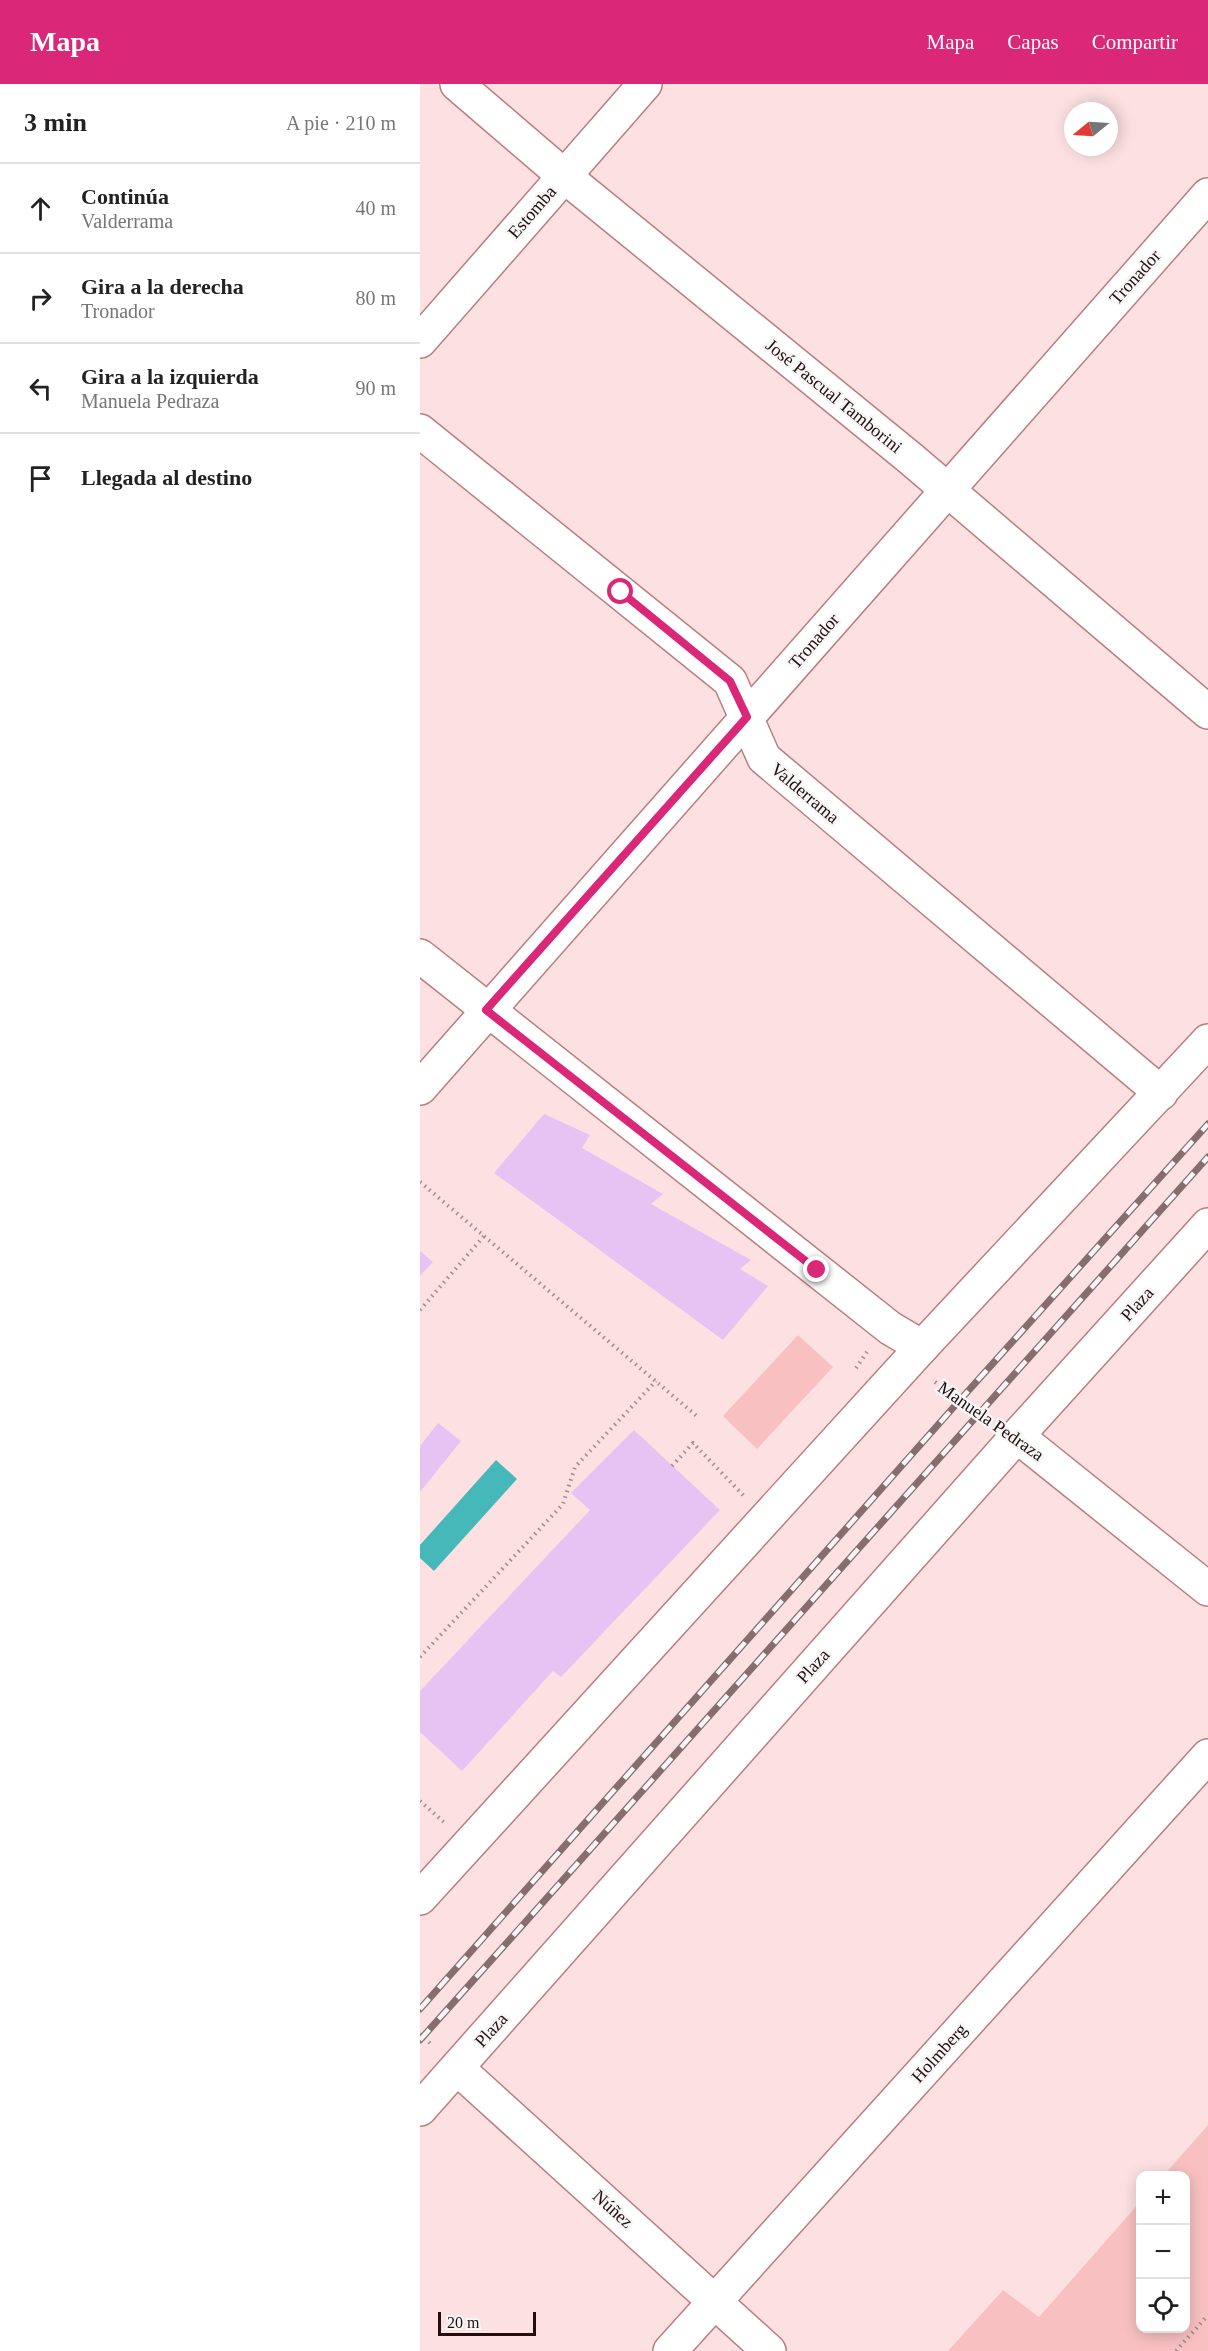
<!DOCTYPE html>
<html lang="es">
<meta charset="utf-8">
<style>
body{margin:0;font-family:"Times New Roman",serif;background:#f6f6f6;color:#222}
.controls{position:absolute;right:18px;bottom:18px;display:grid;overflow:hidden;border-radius:12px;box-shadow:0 3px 15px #0003}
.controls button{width:54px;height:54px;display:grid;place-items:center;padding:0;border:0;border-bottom:2px solid #e0e0e0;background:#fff;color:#222;font:30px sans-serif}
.compass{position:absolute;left:644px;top:18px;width:54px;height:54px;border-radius:50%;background:#fff;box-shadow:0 3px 15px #0003;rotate:252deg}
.scale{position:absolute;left:18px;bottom:15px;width:98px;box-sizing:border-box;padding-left:6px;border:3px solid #230d0e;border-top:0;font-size:16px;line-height:21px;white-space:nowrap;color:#230d0e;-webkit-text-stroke:4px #f6f6f6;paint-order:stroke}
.stop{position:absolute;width:18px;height:18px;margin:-14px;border:4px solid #db2777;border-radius:50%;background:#fff}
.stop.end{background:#db2777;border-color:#fff;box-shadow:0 2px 6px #0008}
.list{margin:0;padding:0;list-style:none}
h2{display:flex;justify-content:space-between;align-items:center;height:78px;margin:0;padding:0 24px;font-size:26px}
h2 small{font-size:20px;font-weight:400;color:#767676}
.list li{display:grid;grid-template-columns:39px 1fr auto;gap:18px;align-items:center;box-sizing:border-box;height:90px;padding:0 24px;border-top:2px solid #e0e0e0}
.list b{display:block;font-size:22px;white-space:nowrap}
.list p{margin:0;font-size:20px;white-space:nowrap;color:#767676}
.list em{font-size:20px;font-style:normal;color:#767676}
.icon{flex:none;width:33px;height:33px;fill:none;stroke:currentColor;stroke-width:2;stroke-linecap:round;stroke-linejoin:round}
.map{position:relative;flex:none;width:788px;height:2267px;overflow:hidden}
header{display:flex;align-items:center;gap:36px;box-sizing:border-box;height:84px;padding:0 30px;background:#db2777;color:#fff}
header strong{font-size:28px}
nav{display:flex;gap:33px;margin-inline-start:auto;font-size:21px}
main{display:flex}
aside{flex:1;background:#fff}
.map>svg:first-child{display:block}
.green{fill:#f9c0c1}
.water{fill:#46b8ba}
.building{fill:#e6c3f3}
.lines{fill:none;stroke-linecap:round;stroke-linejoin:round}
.minor-casing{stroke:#ba7d7f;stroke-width:36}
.path{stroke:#a38a8b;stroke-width:4;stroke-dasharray:1.5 4.5;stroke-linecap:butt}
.minor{stroke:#fff;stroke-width:33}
.rail-casing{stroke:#866d6e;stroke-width:7}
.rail{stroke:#f6f6f6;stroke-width:4.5;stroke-dasharray:14;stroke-linecap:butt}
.route{stroke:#db2777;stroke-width:8}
.labels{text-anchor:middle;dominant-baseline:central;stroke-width:5;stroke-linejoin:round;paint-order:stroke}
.street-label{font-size:18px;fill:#230d0e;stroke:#f6f6f6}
</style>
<header>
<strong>Mapa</strong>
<nav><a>Mapa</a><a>Capas</a><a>Compartir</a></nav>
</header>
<main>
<aside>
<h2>3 min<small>A pie · 210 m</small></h2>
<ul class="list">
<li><svg class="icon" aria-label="ahead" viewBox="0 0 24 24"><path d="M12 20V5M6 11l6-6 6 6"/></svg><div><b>Continúa</b><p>Valderrama</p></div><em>40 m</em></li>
<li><svg class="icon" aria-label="right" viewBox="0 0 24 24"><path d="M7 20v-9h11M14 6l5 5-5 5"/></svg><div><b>Gira a la derecha</b><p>Tronador</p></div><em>80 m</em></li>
<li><svg class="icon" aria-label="left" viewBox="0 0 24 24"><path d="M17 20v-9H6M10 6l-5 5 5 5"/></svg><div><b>Gira a la izquierda</b><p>Manuela Pedraza</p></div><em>90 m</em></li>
<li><svg class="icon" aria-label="arrive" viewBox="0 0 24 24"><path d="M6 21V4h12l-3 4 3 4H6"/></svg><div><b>Llegada al destino</b></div></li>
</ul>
</aside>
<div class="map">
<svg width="788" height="2267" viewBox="0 0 788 2267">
<rect width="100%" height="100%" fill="#fde1e2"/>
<g class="green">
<polygon points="378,1251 413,1283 337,1365 303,1332"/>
<polygon points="788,2041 788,2267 528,2267 583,2206 619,2233 720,2118 720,2244 766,2244 766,2092 744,2091"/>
</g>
<polygon class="water" points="76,1376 97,1395 14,1487 0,1474 0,1461"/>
<g class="building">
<polygon points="124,1030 170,1051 162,1064 243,1110 231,1120 331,1176 320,1185 348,1202 303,1256 74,1089"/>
<polygon points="0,1167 13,1178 0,1192"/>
<polygon points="18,1339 41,1357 0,1408 0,1362"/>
<polygon points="214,1346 300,1426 141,1593 133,1587 42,1687 0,1648 0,1607 170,1426 151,1409"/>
</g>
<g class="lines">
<defs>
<g id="minor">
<polyline points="37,0 143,91 490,374 788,628"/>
<polyline points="0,257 225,0"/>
<polyline points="0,347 310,597 344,674 741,1009"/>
<polyline points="0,872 470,1244 502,1263"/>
<polyline points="0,1004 788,111"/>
<polyline points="597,1352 788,1505"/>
<polyline points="0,1814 502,1263 788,957"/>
<polyline points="37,1984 349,2267"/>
<polyline points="0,2025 597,1352 788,1141"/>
<polyline points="250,2267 788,1672"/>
</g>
</defs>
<use href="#minor" class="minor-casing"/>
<g class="path">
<polyline points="0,1098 278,1333"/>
<polyline points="0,1226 64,1152"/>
<polyline points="436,1284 447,1268"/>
<polyline points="515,1298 568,1335"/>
<polyline points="252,1382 273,1359 324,1412"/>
<polyline points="0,1573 143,1420 155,1383 236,1297"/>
<polyline points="0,1717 26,1740"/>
<polyline points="0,1950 12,1961"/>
<polyline points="756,2267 788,2231"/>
</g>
<use href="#minor" class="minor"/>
<defs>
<g id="rail">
<polyline points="0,1925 540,1316 788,1040"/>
<polyline points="0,1956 788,1073"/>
</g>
</defs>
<use href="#rail" class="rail-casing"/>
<use href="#rail" class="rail"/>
</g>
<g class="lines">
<polyline class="route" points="201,508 310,597 327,633 66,926 397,1186"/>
</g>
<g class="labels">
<g class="street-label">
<text transform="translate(112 128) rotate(-49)">Estomba</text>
<text transform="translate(715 193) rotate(-48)">Tronador</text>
<text transform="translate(414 312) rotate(39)">José Pascual Tamborini</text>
<text transform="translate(394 557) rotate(-49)">Tronador</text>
<text transform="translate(385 709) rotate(40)">Valderrama</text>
<text transform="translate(717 1220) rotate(-48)">Plaza</text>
<text transform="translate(571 1337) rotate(35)">Manuela Pedraza</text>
<text transform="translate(393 1582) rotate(-48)">Plaza</text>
<text transform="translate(71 1946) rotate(-48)">Plaza</text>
<text transform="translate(519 1969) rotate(-48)">Holmberg</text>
<text transform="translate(193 2125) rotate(42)">Núñez</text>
</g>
</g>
</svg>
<div class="controls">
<button>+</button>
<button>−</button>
<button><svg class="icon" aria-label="locate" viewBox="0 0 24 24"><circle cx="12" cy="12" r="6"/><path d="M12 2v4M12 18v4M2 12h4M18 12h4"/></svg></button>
</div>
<svg class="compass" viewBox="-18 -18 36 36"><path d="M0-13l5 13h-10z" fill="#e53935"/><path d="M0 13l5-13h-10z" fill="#767676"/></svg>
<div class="scale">20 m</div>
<div class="stop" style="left:201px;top:508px"></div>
<div class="stop end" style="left:397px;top:1186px"></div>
</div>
</main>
